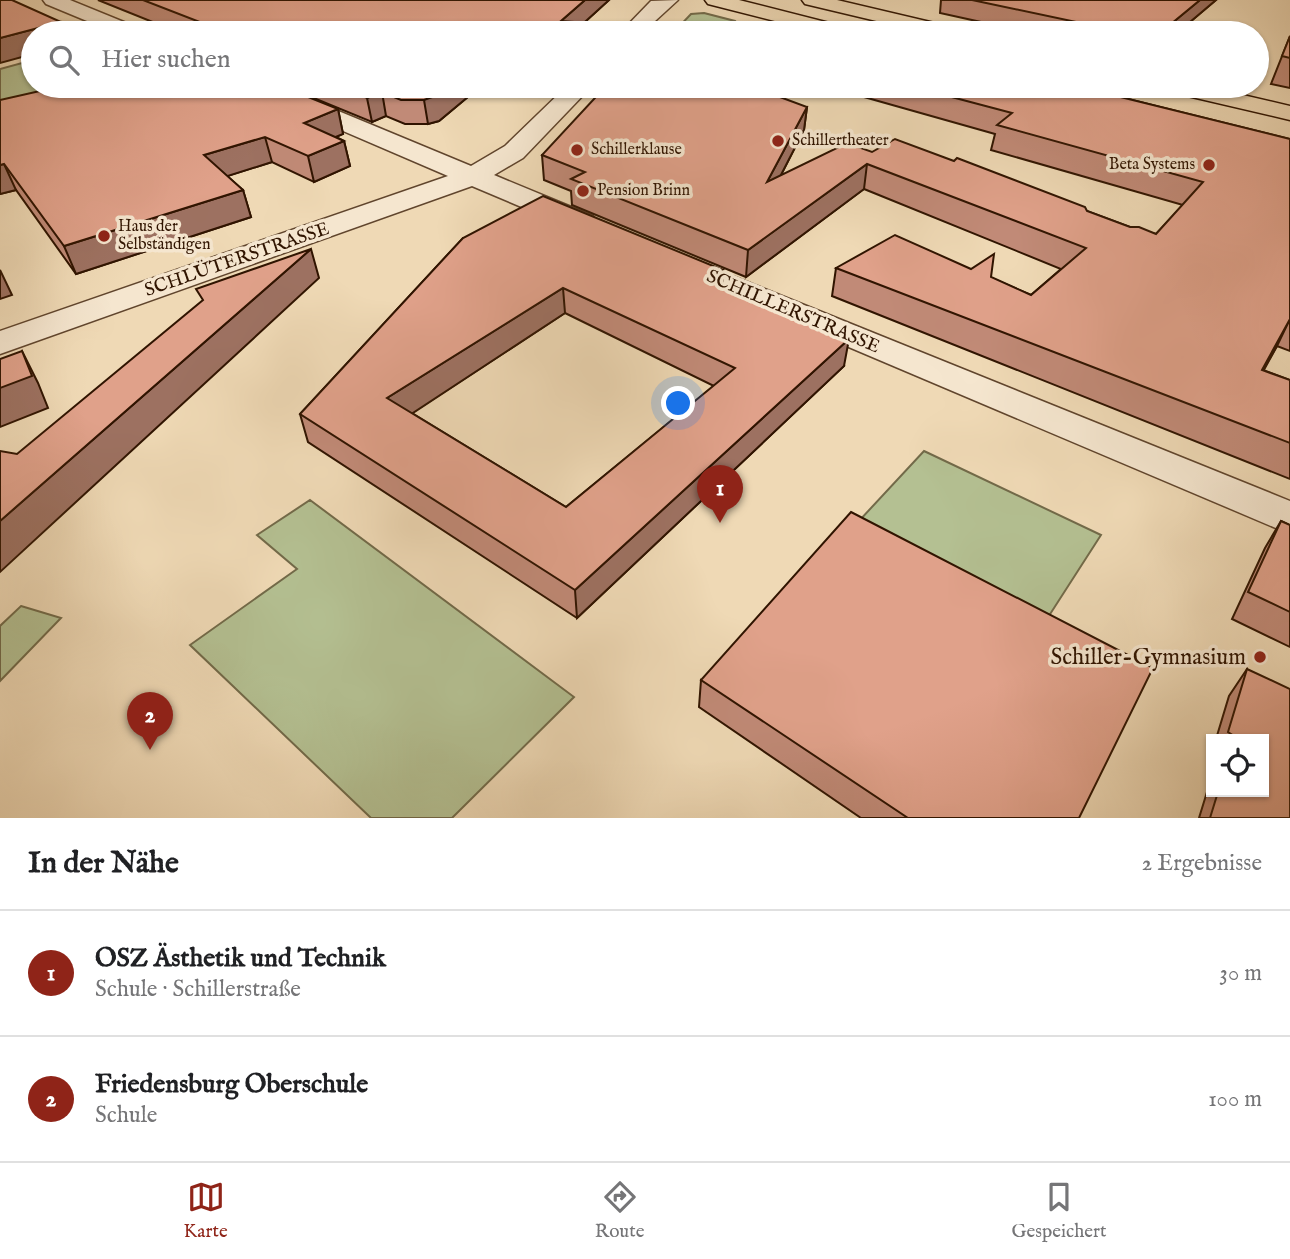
<!DOCTYPE html>
<html lang="de">
<meta charset="utf-8">
<style>
body{margin:0;font-family:"IM FELL English",serif;background:#f2f2f2;color:#202124}
.controls{position:absolute;right:21px;bottom:21px;display:grid;overflow:hidden;border-radius:0px;box-shadow:0 2px 5px #0004}
.controls button{width:63px;height:63px;display:grid;place-items:center;padding:0;border:0;border-bottom:2px solid #e0e0e0;background:#fff;color:#202124;font:35px sans-serif}
.you{position:absolute;left:679px;top:404px;width:24px;height:24px;margin:-18px;border:5px solid #fff;border-radius:50%;background:#1a73e8;box-shadow:0 0 0 10px #1a73e833}
.badge{display:grid;place-items:center;width:46px;height:46px;border-radius:50%;background:#8f2418;color:#fff;font-size:23px;font-weight:700}
.pin{position:absolute;translate:-50% -58px;filter:drop-shadow(0 2px 4px #0008)}
.pin::after{content:'';position:absolute;top:37px;width:24px;height:21px;background:inherit;clip-path:polygon(0 0,100% 0,50% 100%)}
.list{margin:0;padding:0;list-style:none}
h2{display:flex;justify-content:space-between;align-items:center;height:91px;margin:0;padding:0 28px;font-size:30px}
h2 small{font-size:23px;font-weight:400;color:#757577}
.list li{display:grid;grid-template-columns:46px 1fr auto;gap:21px;align-items:center;box-sizing:border-box;height:126px;padding:0 28px;border-top:2px solid #e0e0e0}
.list b{display:block;font-size:26px;white-space:nowrap}
.list p{margin:0;font-size:23px;white-space:nowrap;color:#757577}
.list em{font-size:23px;font-style:normal;color:#757577}
.icon{flex:none;width:38px;height:38px;fill:none;stroke:currentColor;stroke-width:2;stroke-linecap:round;stroke-linejoin:round}
.map{position:relative;flex:none;width:1290px;height:818px;overflow:hidden}
.search{position:absolute;background:#fff;box-shadow:0 2px 5px #0004;left:21px;right:21px;top:21px;height:77px;display:flex;align-items:center;gap:18px;box-sizing:border-box;padding:0 24px;border-radius:38px;color:#757577;font-size:26px}
.sheet{height:343px;background:#fff}
nav{display:flex;justify-content:space-around;align-items:center;box-sizing:border-box;height:98px;border-top:2px solid #e0e0e0;background:#fff;font-size:19px;color:#757577}
nav a{display:grid;justify-items:center;gap:4px}
nav .on{color:#8f2418}
.map>svg:first-child{display:block}
.green{fill:#b4c092;stroke:#726a49;stroke-width:2}
.lines{fill:none;stroke-linecap:round;stroke-linejoin:round}
.minor-casing{stroke:#60452d;stroke-width:3}
.major-casing{stroke:#301400;stroke-width:3}
.minor{fill:#f5e6cf;fill-rule:evenodd}
.major{fill:#efd9b5;fill-rule:evenodd}
.wall{fill:#c18a77;stroke:#301400;stroke-width:2;fill-rule:evenodd}
.shaded-wall{fill:#9d7161;stroke:#301400;stroke-width:2}
.building{fill:#e0a18a;stroke:#301400;stroke-width:2;fill-rule:evenodd}
.poi-dot{fill:#8f2418;stroke:#f5e6cf;stroke-width:2.5}
.labels{text-anchor:middle;dominant-baseline:central;stroke-width:7;stroke-linejoin:round;paint-order:stroke}
.far-poi-label{font-size:16px;fill:#301400;stroke:#f5e6cf;text-anchor:start}
.street-label{font-size:19px;fill:#301400;stroke:#f5e6cf}
.near-poi-label{font-size:23px;fill:#301400;stroke:#f5e6cf;text-anchor:end}
</style>
<div class="map">
<svg width="1290" height="818" viewBox="0 0 1290 818">
<rect width="100%" height="100%" fill="#efd9b5"/>
<filter id="stains"><feTurbulence type="fractalNoise" baseFrequency=".00286" numOctaves="4"/><feColorMatrix values="0 0 0 0 .2 0 0 0 0 .09 0 0 0 0 .02 0 0 0 .5 -.17"/></filter>
<radialGradient id="worn" r=".72"><stop offset=".6" stop-color="#630" stop-opacity="0"/><stop offset="1" stop-color="#630" stop-opacity=".3"/></radialGradient>
<g class="green">
<polygon points="704,13 735,21 746,33 673,33 691,14"/>
<polygon points="33,60 33,86 74,86 0,103 0,69"/>
<polygon points="924,451 1101,535 1045,622 858,522"/>
<polygon points="310,500 574,697 452,818 371,818 190,645 297,569 257,535"/>
<polygon points="21,606 61,618 0,681 0,626"/>
</g>
<g class="lines">
<defs>
<g id="minor">
<polygon points="43,0 70,0 141,29 145,33 116,33 46,4"/>
<polygon points="678,0 642,33 620,33 651,1"/>
<polygon points="246,86 278,86 471,166 505,146 567,86 592,86 523,158 494,175 593,216 597,222 593,228 582,231 571,228 472,186 0,354 0,331 448,176 250,91"/>
<polygon points="673,252 1290,501 1290,534 662,268 657,261 662,254"/>
</g>
<g id="major">
<polygon points="705,0 739,0 853,29 857,33 822,33 708,4"/>
<polygon points="802,0 837,0 960,29 964,33 927,33 805,4"/>
<polygon points="1162,86 1204,86 1290,106 1290,120 1166,91"/>
</g>
</defs>
<use href="#minor" class="minor-casing"/>
<use href="#major" class="major-casing"/>
<use href="#minor" class="minor"/>
<use href="#major" class="major"/>
</g>
<g class="wall">
<polygon points="98,0 609,0 575,31 575,33 180,33"/>
<polygon points="941,0 1216,0 1177,33 1031,33 940,13"/>
<polygon points="1290,36 1290,88 1271,84"/>
<polygon points="297,86 481,86 439,121 428,124 405,124 386,116 372,122 299,92"/>
<polygon points="825,86 1076,86 1290,139 1290,351 1277,346 1263,370 1290,380 1290,479 832,296 836,268 971,269 1031,295 1061,269 864,189 746,277 572,205 571,191 544,180 542,155 807,107 804,130 781,175 872,152 1087,211 1130,227 1156,234 1183,205 991,150 995,134"/>
<polygon points="0,100 338,109 343,134 336,137 344,141 350,166 314,182 272,162 227,176 243,190 251,217 76,274 16,190 0,194"/>
<path d="M463,238L723,270L722,285L844,366L577,618L308,442L300,414ZM565,313L714,386L566,507L412,413Z"/>
<polygon points="1281,521 1290,525 1290,647 1232,619 1265,548"/>
<polygon points="1247,669 1290,818 1199,818 1211,779 1211,792 1264,792 1264,739 1216,739 1229,696"/>
<polygon points="701,680 1079,818 861,818 699,707"/>
</g>
<g class="shaded-wall">
<polygon points="585,0 609,0 575,31 575,33 561,33 561,21"/>
<polygon points="1200,0 1216,0 1177,33 1160,33"/>
<polygon points="61,22 65,33 33,33 33,54 0,63 0,38"/>
<polygon points="449,86 481,86 439,121 428,124 424,100"/>
<polygon points="382,92 386,116 372,122 367,98"/>
<polygon points="807,107 804,130 764,208 767,182"/>
<polygon points="338,109 343,134 309,148 304,123"/>
<polygon points="265,137 272,162 212,181 204,155"/>
<polygon points="344,141 350,166 314,182 308,156"/>
<polygon points="4,164 16,190 0,194 0,165"/>
<polygon points="867,164 864,189 746,277 748,250"/>
<polygon points="243,190 251,217 76,274 64,246"/>
<polygon points="311,249 319,278 0,572 0,521"/>
<polygon points="0,270 12,295 0,299"/>
<polygon points="723,270 721,295 709,279"/>
<polygon points="563,288 565,313 393,426 387,398"/>
<polygon points="1290,319 1277,346 1248,399 1262,370"/>
<polygon points="849,339 844,366 577,618 575,590"/>
<polygon points="22,351 38,383 48,408 0,427 0,388"/>
</g>
<g class="building">
<polygon points="0,0 12,0 61,22 0,38"/>
<polygon points="143,0 585,0 561,21 575,22 562,33 228,33"/>
<polygon points="972,0 1200,0 1160,33 1128,33"/>
<polygon points="1290,36 1290,58 1282,56"/>
<polygon points="62,86 281,86 338,109 304,123 344,141 308,156 265,137 204,155 243,190 64,246 4,164 0,165 0,100"/>
<polygon points="337,86 449,86 435,96 424,100 401,100 382,92 367,98"/>
<polygon points="606,86 750,86 807,107 767,182 847,143 872,152 895,139 954,161 957,158 1085,207 1087,211 1130,227 1139,227 1156,234 1203,182 997,125 1012,113 910,86 1076,86 1290,139 1290,319 1262,370 1290,380 1290,443 836,268 895,235 971,269 994,254 991,277 1031,295 1086,248 867,164 748,250 571,179 585,172 542,155"/>
<path d="M543,196L723,270L709,279L849,339L575,590L300,414L463,238ZM563,288L735,368L566,507L387,398Z"/>
<polygon points="311,249 0,521 0,451 17,454 203,300 196,289"/>
<polygon points="22,351 32,376 0,388 0,359"/>
<polygon points="851,512 1153,668 1079,818 908,818 701,680"/>
<polygon points="1281,521 1290,525 1290,612 1248,592"/>
<polygon points="1247,669 1290,689 1290,818 1210,818 1218,792 1264,792 1264,739 1234,739 1234,736 1228,732"/>
</g>
<g class="poi-dot">
<circle cx="778" cy="141" r="7"/>
<circle cx="577" cy="150" r="7"/>
<circle cx="1209" cy="165" r="7"/>
<circle cx="583" cy="191" r="7"/>
<circle cx="104" cy="236" r="7"/>
<circle cx="1260" cy="657" r="7"/>
</g>
<g class="labels">
<g class="far-poi-label">
<text x="792" y="141">Schillertheater</text>
<text x="591" y="150">Schillerklause</text>
<text x="1195" y="165" text-anchor="end">Beta Systems</text>
<text x="597" y="191">Pension Brinn</text>
<text x="118" y="227">Haus der<tspan x="118" dy="18">Selbständigen</tspan></text>
</g>
<g class="street-label">
<text transform="translate(237 260) rotate(-19)">SCHLÜTERSTRASSE</text>
<text transform="translate(793 312) rotate(23)">SCHILLERSTRASSE</text>
</g>
<g class="near-poi-label">
<text x="1246" y="657">Schiller-Gymnasium</text>
</g>
</g>
<rect width="100%" height="100%" filter="url(#stains)"/>
<rect width="100%" height="100%" fill="url(#worn)"/>
</svg>
<div class="controls">
<button><svg class="icon" aria-label="locate" viewBox="0 0 24 24"><circle cx="12" cy="12" r="6"/><path d="M12 2v4M12 18v4M2 12h4M18 12h4"/></svg></button>
</div>
<div class="you"></div>
<div class="pin badge" style="left:720px;top:523px">1</div>
<div class="pin badge" style="left:150px;top:750px">2</div>
<div class="search"><svg class="icon" aria-label="search" viewBox="0 0 24 24"><circle cx="10" cy="10" r="6"/><path d="M15 15l6 6"/></svg>Hier suchen</div>
</div>
<section class="sheet">
<h2>In der Nähe<small>2 Ergebnisse</small></h2>
<ul class="list">
<li><span class="badge">1</span><div><b>OSZ Ästhetik und Technik</b><p>Schule · Schillerstraße</p></div><em>30 m</em></li>
<li><span class="badge">2</span><div><b>Friedensburg Oberschule</b><p>Schule</p></div><em>100 m</em></li>
</ul>
</section>
<nav>
<a class="on"><svg class="icon" aria-label="map" viewBox="0 0 24 24"><path d="M3 6l6-2 6 2 6-2v14l-6 2-6-2-6 2zM9 4v14M15 6v14"/></svg>Karte</a>
<a><svg class="icon" aria-label="directions" viewBox="0 0 24 24"><path d="M12 3l9 9-9 9-9-9zM9 14v-3h6M13 9l2 2-2 2"/></svg>Route</a>
<a><svg class="icon" aria-label="saved" viewBox="0 0 24 24"><path d="M7 4h10v16l-5-4-5 4z"/></svg>Gespeichert</a>
</nav>
